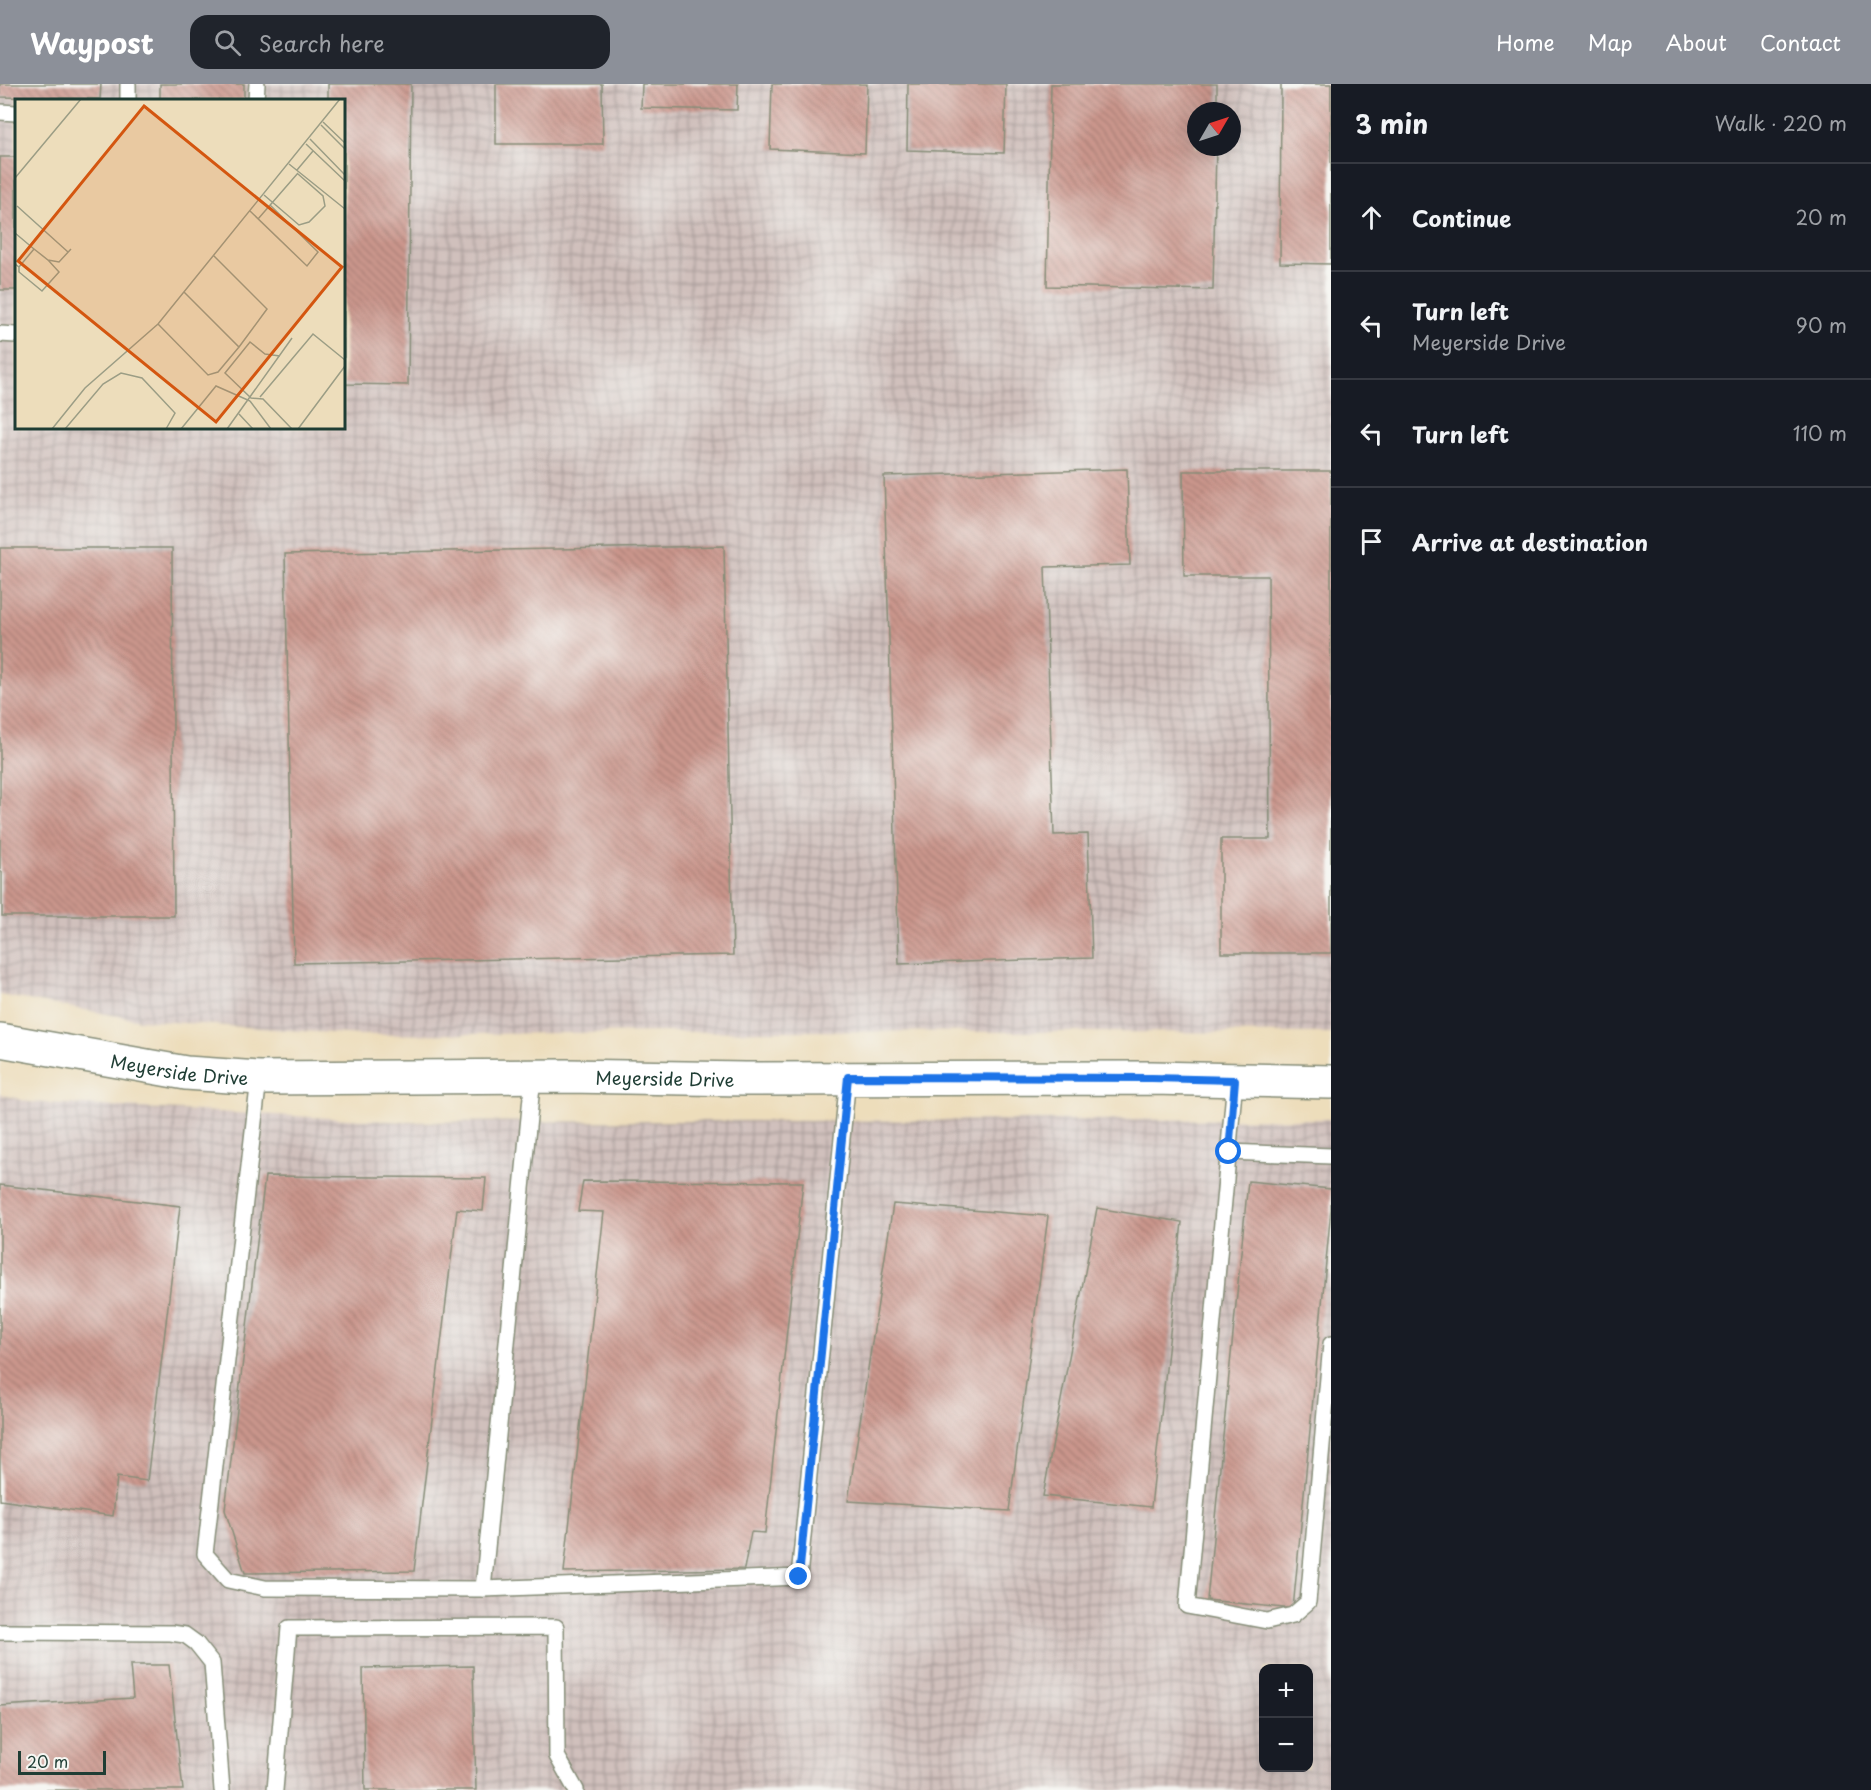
<!DOCTYPE html>
<meta charset="utf-8">
<style>
body{margin:0;font-family:"Playpen Sans",sans-serif;background:#20242c;color:#f1f3f6}
.controls{position:absolute;right:18px;bottom:18px;display:grid;overflow:hidden;border-radius:12px;box-shadow:0 6px 24px #0002}
.controls button{width:54px;height:54px;display:grid;place-items:center;padding:0;border:0;border-bottom:2px solid #363941;background:#171b24;color:#f1f3f6;font:30px sans-serif}
.compass{position:absolute;left:1187px;top:18px;width:54px;height:54px;border-radius:50%;background:#171b24;box-shadow:0 6px 24px #0002;rotate:51deg}
.scale{position:absolute;left:18px;bottom:15px;width:88px;box-sizing:border-box;padding-left:6px;border:3px solid #1f3d34;border-top:0;font-size:16px;line-height:21px;white-space:nowrap;color:#1f3d34;-webkit-text-stroke:4px #f6f6f2;paint-order:stroke}
.stop{position:absolute;width:18px;height:18px;margin:-14px;border:4px solid #1a73e8;border-radius:50%;background:#fff}
.stop.end{background:#1a73e8;border-color:#fff;box-shadow:0 2px 6px #0008}
.list{margin:0;padding:0;list-style:none}
h2{display:flex;justify-content:space-between;align-items:center;height:78px;margin:0;padding:0 24px;font-size:26px}
h2 small{font-size:20px;font-weight:400;color:#9ea1a6}
.list li{display:grid;grid-template-columns:39px 1fr auto;gap:18px;align-items:center;box-sizing:border-box;height:108px;padding:0 24px;border-top:2px solid #363941}
.list b{display:block;font-size:22px;white-space:nowrap}
.list p{margin:0;font-size:20px;white-space:nowrap;color:#9ea1a6}
.list em{font-size:20px;font-style:normal;color:#9ea1a6}
.icon{flex:none;width:33px;height:33px;fill:none;stroke:currentColor;stroke-width:2;stroke-linecap:round;stroke-linejoin:round}
.map{position:relative;flex:none;width:1331px;height:1706px;overflow:hidden}
header{display:flex;align-items:center;gap:36px;box-sizing:border-box;height:84px;padding:0 30px;background:#8c9099;color:#fff}
header strong{font-size:28px}
nav{display:flex;gap:33px;margin-inline-start:auto;font-size:21px}
.search{width:420px;height:54px;background:#20242c;display:flex;align-items:center;gap:15px;box-sizing:border-box;padding:0 21px;border-radius:18px;color:#9ea1a6;font-size:22px}
main{display:flex}
aside{flex:1;background:#171b24}
.map>svg:first-child{display:block}
.industrial{fill:url(#industrial-grid);fill-rule:evenodd}
.building{fill:url(#building-back-hatch)}
.lines{fill:none;stroke-linecap:round;stroke-linejoin:round}
.service-casing{stroke:#868d78;stroke-width:18}
.tertiary-casing{stroke:#868d78;stroke-width:36}
.service{stroke:#fff;stroke-width:15}
.tertiary{stroke:#fff;stroke-width:33}
.route{stroke:#1a73e8;stroke-width:8}
.labels{text-anchor:middle;dominant-baseline:central;stroke-width:4.5;stroke-linejoin:round;paint-order:stroke}
.street-label{font-size:18px;fill:#1f3d34;stroke:#f6f6f2}
.inset-road{fill:none;stroke:#9b9d85;stroke-width:1.5}
.view{fill:#d45610;fill-opacity:0.15;stroke:#d45610;stroke-width:3}
.inset-edge{fill:none;stroke:#1f3d34;stroke-width:3}
</style>
<header>
<strong>Waypost</strong>
<div class="search"><svg class="icon" aria-label="search" viewBox="0 0 24 24"><circle cx="10" cy="10" r="6"/><path d="M15 15l6 6"/></svg>Search here</div>
<nav><a>Home</a><a>Map</a><a>About</a><a>Contact</a></nav>
</header>
<main>
<div class="map">
<svg width="1331" height="1706" viewBox="0 0 1331 1706">
<defs>
<pattern id="industrial-grid" width="8" height="8" patternUnits="userSpaceOnUse" patternTransform="scale(1.5)"><rect width="8" height="8" fill="#d0c0bc"/><path d="M0 4h8M4 0v8" fill="none" stroke="#a89d9a"/></pattern>
<pattern id="building-back-hatch" width="6" height="6" patternUnits="userSpaceOnUse" patternTransform="scale(1.5)"><rect width="6" height="6" fill="#cb968c"/><path d="M-1 5l2 2M0 0l6 6M5-1l2 2" fill="none" stroke="#a47c73"/></pattern>
</defs>
<rect width="100%" height="100%" fill="#f6f6f2"/>
<filter id="ink" filterUnits="userSpaceOnUse"><feTurbulence type="fractalNoise" baseFrequency=".0167" numOctaves="2"/><feDisplacementMap in="SourceGraphic" scale="12" xChannelSelector="R" yChannelSelector="G"/><feConvolveMatrix kernelMatrix="1 2 1 2 8 2 1 2 1" color-interpolation-filters="sRGB"/></filter>
<filter id="wash" filterUnits="userSpaceOnUse"><feTurbulence type="fractalNoise" baseFrequency=".008" numOctaves="4" result="noise"/><feDisplacementMap in="SourceGraphic" scale="24" xChannelSelector="R" yChannelSelector="G"/><feGaussianBlur stdDeviation="1.35" result="paint"/><feColorMatrix in="noise" values="0 0 0 0 0 0 0 0 0 0 0 0 0 0 0 0 0 1.4 0 .05"/><feComposite in="paint" operator="in"/></filter>
<g filter="url(#wash)">
<rect width="100%" height="100%" fill="#edddbb"/>
<g class="industrial">
<path d="M0,0H1331V949L779,947L360,951L141,936L0,911ZM16,16H344V344H16ZM1196,27H1232V63H1196Z"/>
<path d="M0,1010L29,1018L405,1038L1331,1035V1706H0ZM1264,1584H1308V1684H1264Z"/>
</g>
<g id="blocks">
<g class="building">
<polygon points="0,0 101,0 100,15 0,13"/>
<rect x="160" y="0" width="84" height="16"/>
<polygon points="328,0 411,0 408,301 344,300 344,16 328,16"/>
<polygon points="496,0 602,0 603,60 496,60"/>
<polygon points="642,0 738,0 737,26 641,24"/>
<polygon points="772,0 867,0 865,69 770,65"/>
<polygon points="908,0 1006,0 1004,69 907,66"/>
<polygon points="1051,0 1217,0 1217,27 1196,27 1196,63 1216,63 1213,206 1047,202"/>
<polygon points="1281,0 1331,0 1331,180 1280,179"/>
<rect x="0" y="73" width="16" height="133"/>
<polygon points="1127,385 1130,481 1045,483 1054,751 1088,750 1092,874 899,880 884,392"/>
<polygon points="1183,387 1331,387 1331,869 1221,869 1221,755 1270,755 1268,492 1184,492"/>
<polygon points="724,462 733,871 294,879 285,470"/>
<polygon points="0,464 172,464 174,832 2,832 2,788 0,788"/>
<polygon points="265,1092 486,1094 483,1127 457,1125 414,1487 245,1489 225,1426"/>
<polygon points="583,1097 803,1098 765,1449 751,1448 744,1485 564,1488 604,1128 578,1127"/>
<polygon points="1248,1097 1331,1105 1331,1125 1293,1525 1207,1516"/>
<polygon points="0,1101 180,1122 147,1397 117,1393 113,1432 0,1416"/>
<polygon points="893,1120 1048,1132 1009,1427 848,1417"/>
<polygon points="1097,1124 1182,1138 1151,1423 1043,1412"/>
<polygon points="130,1581 169,1581 183,1706 0,1706 0,1622 133,1614"/>
<polygon points="473,1582 476,1706 365,1706 363,1584"/>
</g>
</g>
</g>
<g filter="url(#ink)">
<use href="#blocks" fill-opacity="0" stroke="#868d78" stroke-width="1.5"/>
<g class="lines">
<defs>
<g id="service">
<polyline points="128,16 128,0"/>
<polyline points="256,16 257,0"/>
<polyline points="0,28 16,29"/>
<polyline points="0,250 16,251"/>
<polyline points="533,992 483,1505 799,1493 848,993"/>
<polyline points="259,994 205,1470 228,1496 265,1504 483,1505"/>
<polyline points="1235,996 1187,1522 1267,1537 1293,1531 1308,1518 1331,1260"/>
<polyline points="1229,1068 1331,1072"/>
<polyline points="0,1548 171,1549 185,1551 196,1559 212,1579 222,1706"/>
<polyline points="275,1706 289,1544 556,1543 557,1672 576,1706"/>
</g>
<g id="tertiary">
<path id="s1" d="M0,956L186,989L259,994L567,992L745,995L1152,994L1331,998"/>
</g>
</defs>
<use href="#service" class="service-casing"/>
<use href="#tertiary" class="tertiary-casing"/>
<use href="#service" class="service"/>
<use href="#tertiary" class="tertiary"/>
</g>
</g>
<g class="lines" filter="url(#ink)">
<polyline class="route" points="799,1493 848,993 1152,994 1235,996 1229,1068"/>
</g>
<g class="labels">
<g class="street-label">
<text stroke="none"><textPath href="#s1" startOffset="182">Meyerside Drive</textPath></text>
<text stroke="none"><textPath href="#s1" startOffset="668">Meyerside Drive</textPath></text>
</g>
</g>
<g transform="translate(15 15)">
<rect width="330" height="330" fill="#edddbb"/>
<path class="inset-road" d="M308,23L330,44M306,26L330,50M295,40L330,76M291,45L330,82M274,65L330,110M282,71L298,52M0,79L66,0M249,96L284,126L294,123L310,107L308,97L283,75M2,107L53,153M235,112L292,167L303,153L255,106M243,120L283,74M0,134L19,150L4,168L0,165M19,150L33,161L44,163L56,150M4,168V173L27,192L44,173L33,161M169,193L224,248L252,210L199,157M143,225L193,276L203,273L224,248M265,257L250,255L235,243L210,274L236,299L248,300L277,330M245,298L298,235L330,261M235,302L256,330M224,315L238,330M37,330L70,289L143,225L325,0M50,330L88,285L106,274L127,279L160,314L151,330M166,330L201,287L235,302M212,330L277,239M283,330L330,267"/>
<path class="view" d="M129,7L327,168L201,323L3,162Z"/>
<rect width="330" height="330" class="inset-edge"/>
</g>
</svg>
<div class="controls">
<button>+</button>
<button>−</button>
</div>
<svg class="compass" viewBox="-18 -18 36 36"><path d="M0-13l5 13h-10z" fill="#e53935"/><path d="M0 13l5-13h-10z" fill="#9ea1a6"/></svg>
<div class="scale">20 m</div>
<div class="stop" style="left:1229px;top:1068px"></div>
<div class="stop end" style="left:799px;top:1493px"></div>
</div>
<aside>
<h2>3 min<small>Walk · 220 m</small></h2>
<ul class="list">
<li><svg class="icon" aria-label="ahead" viewBox="0 0 24 24"><path d="M12 20V5M6 11l6-6 6 6"/></svg><div><b>Continue</b></div><em>20 m</em></li>
<li><svg class="icon" aria-label="left" viewBox="0 0 24 24"><path d="M17 20v-9H6M10 6l-5 5 5 5"/></svg><div><b>Turn left</b><p>Meyerside Drive</p></div><em>90 m</em></li>
<li><svg class="icon" aria-label="left" viewBox="0 0 24 24"><path d="M17 20v-9H6M10 6l-5 5 5 5"/></svg><div><b>Turn left</b></div><em>110 m</em></li>
<li><svg class="icon" aria-label="arrive" viewBox="0 0 24 24"><path d="M6 21V4h12l-3 4 3 4H6"/></svg><div><b>Arrive at destination</b></div></li>
</ul>
</aside>
</main>
